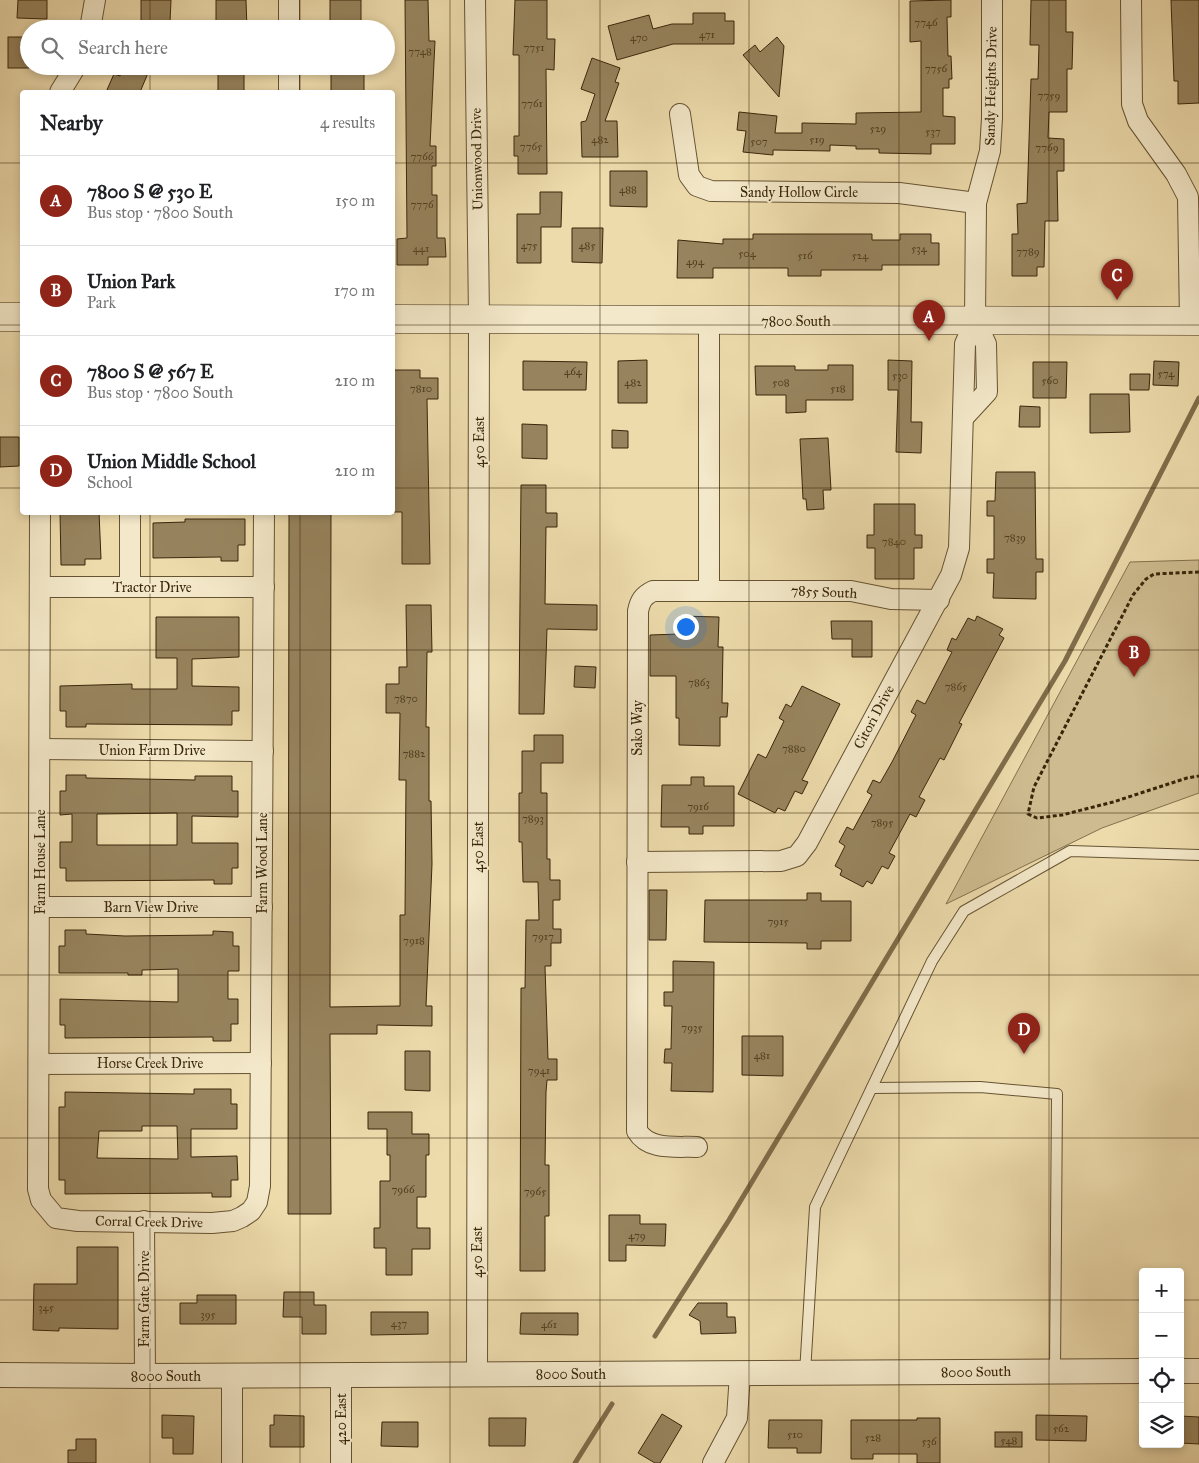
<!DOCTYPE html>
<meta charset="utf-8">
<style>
body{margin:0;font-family:"IM FELL Great Primer",serif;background:#f6f6f6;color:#202124}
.controls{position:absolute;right:15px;bottom:15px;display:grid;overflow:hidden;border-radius:5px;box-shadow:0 2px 8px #0003}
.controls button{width:45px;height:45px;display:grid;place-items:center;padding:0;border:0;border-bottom:1px solid #e0e0e0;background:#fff;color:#202124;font:25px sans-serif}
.you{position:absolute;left:685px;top:626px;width:18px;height:18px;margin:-12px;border:4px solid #fff;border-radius:50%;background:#1a73e8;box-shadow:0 0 0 8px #1a73e833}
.badge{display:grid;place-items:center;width:32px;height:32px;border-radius:50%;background:#8f2418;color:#fff;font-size:16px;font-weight:700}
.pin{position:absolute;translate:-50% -41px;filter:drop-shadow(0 1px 2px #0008)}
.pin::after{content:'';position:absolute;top:26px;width:18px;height:15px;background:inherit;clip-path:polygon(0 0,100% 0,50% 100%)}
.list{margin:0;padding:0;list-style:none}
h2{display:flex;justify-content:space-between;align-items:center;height:65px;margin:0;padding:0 20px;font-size:21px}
h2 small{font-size:16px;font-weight:400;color:#757577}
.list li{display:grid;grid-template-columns:32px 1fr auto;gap:15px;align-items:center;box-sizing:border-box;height:90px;padding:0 20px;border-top:1px solid #e0e0e0}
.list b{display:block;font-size:19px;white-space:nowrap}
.list p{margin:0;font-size:16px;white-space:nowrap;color:#757577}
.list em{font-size:16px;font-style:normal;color:#757577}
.icon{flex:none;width:28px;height:28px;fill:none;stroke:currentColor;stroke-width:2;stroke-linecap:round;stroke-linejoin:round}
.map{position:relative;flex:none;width:1199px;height:1463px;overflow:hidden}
.search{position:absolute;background:#fff;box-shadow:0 2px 8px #0003;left:20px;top:20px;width:375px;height:55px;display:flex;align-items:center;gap:12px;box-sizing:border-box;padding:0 18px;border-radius:28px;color:#757577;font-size:19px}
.panel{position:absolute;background:#fff;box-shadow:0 2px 8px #0003;left:20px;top:90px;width:375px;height:425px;border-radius:5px}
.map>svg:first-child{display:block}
.green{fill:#cebc90;stroke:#84714d}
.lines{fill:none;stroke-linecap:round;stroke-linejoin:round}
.stream{stroke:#806d4a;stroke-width:5}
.building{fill:#97845e;stroke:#39260a;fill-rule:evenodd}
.service-casing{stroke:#665332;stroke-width:12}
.minor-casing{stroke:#665332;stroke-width:22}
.tertiary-casing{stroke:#665332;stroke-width:26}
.secondary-casing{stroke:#39260a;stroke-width:29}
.path{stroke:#39260a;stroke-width:3;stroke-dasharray:4 2.5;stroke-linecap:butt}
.service{stroke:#f3e8c9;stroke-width:10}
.minor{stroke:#f3e8c9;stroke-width:20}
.tertiary{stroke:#f3e8c9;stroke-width:24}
.secondary{stroke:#f3e8c9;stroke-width:28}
.grid{fill:none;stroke:#39260a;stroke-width:1;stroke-opacity:0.55}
.labels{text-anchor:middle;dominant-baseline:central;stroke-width:4;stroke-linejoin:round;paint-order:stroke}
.number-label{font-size:11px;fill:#503e1f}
.street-label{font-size:14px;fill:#39260a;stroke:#f3e8c9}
</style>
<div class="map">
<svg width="1199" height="1463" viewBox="0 0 1199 1463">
<rect width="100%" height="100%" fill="#eddbac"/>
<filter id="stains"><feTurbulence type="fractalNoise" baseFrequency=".004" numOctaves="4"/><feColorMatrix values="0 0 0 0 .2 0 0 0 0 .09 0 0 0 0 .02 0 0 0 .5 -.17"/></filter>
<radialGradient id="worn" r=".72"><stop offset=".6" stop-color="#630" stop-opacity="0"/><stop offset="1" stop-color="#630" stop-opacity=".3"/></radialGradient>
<polygon class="green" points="1199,560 1199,793 1102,828 946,904 1130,562"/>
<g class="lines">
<g class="stream">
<polyline points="655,1336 729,1220 1065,661 1199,398"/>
<polyline points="575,1463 612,1404"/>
</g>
</g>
<g class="building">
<polygon points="18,0 47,0 47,19 17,18"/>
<polygon points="141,0 171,0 170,22 141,22"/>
<polygon points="216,0 246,0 247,29 216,29"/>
<rect x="330" y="0" width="31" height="29"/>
<polygon points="405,0 428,0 429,41 435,41 430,146 436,146 436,166 432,166 432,195 437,195 437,238 445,238 446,257 428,257 428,265 397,265 397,239 407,238"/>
<polygon points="515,0 547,0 547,39 555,39 554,70 546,69 547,174 518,174 518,156 514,156 514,136 519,136 519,55 513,55"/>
<polygon points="951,0 951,17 947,17 948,56 951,56 952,79 949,79 949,88 943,88 943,116 955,117 955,144 931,144 931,154 879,153 879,149 856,149 856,146 830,145 830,151 773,150 773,155 743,152 746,131 737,130 739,112 777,116 775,133 802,133 802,123 856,124 856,113 921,112 921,41 910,42 910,1"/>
<polygon points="1031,0 1066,0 1066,32 1073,32 1072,69 1067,69 1067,112 1049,112 1048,138 1064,139 1064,171 1057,171 1058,221 1045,221 1044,267 1037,267 1037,276 1012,276 1012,234 1018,234 1017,204 1027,203 1031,79 1038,79 1039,45 1030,45"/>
<polygon points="1171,0 1199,0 1199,103 1178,104 1178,81 1174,81"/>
<polygon points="693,13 725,13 725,21 734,21 734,44 673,44 617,60 608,26 649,15 653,29 672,24 693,24"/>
<rect x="8" y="37" width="21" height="31"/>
<polygon points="777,37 784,46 779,97 743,55 755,45 760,52"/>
<polygon points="592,58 620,68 615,82 619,83 605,121 617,121 618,157 582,157 581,122 586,121 595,94 581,89"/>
<polygon points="124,66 151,66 140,92 106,92 114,74 120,76"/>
<rect x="218" y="66" width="26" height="26"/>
<rect x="331" y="66" width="33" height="26"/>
<polygon points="610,171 647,171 647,207 610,206"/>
<polygon points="540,192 562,192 561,227 541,227 541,263 517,263 517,214 540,214"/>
<polygon points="572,228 603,228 602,263 572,262"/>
<polygon points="753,234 872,234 872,240 900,240 900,234 931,234 931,243 939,243 939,265 882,265 882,270 821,270 821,276 788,276 788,268 713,268 713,278 677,278 678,240 723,244 723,239 753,239"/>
<polygon points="647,360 647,403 618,403 618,361"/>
<polygon points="888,360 912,361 911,422 922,422 921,453 896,452 898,390 888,390"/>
<polygon points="523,361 587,362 586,390 523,390"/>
<polygon points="1154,361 1179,362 1178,386 1153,385"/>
<polygon points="1033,362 1067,362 1066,398 1033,398"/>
<polygon points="828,365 853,365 853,400 806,400 806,412 786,413 786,395 756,395 755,366 795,366 795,370 828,370"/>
<polygon points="392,370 420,370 420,378 438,378 438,399 427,399 430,564 402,564 402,512 393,512 394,399 392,399"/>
<polygon points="1130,374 1150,374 1149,390 1130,390"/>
<polygon points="1090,394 1129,394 1130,432 1090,433"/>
<polygon points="1020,406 1040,407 1040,427 1019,427"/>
<polygon points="522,424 547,425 547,459 522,458"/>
<polygon points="612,430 628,431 628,448 612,448"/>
<polygon points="0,437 19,437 19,466 0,467"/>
<polygon points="828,438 831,490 823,490 824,509 807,510 806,499 803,499 800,439"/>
<polygon points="996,472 1035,472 1036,559 1043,559 1043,572 1036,572 1036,599 993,598 994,573 987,573 987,559 994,559 994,516 987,516 987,501 995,501"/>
<polygon points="521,485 546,485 546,513 557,513 557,527 546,527 545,604 597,605 597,630 547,629 544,714 519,714"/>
<polygon points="874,504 915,504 915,535 922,535 922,548 914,548 914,579 875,579 875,548 867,548 867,535 874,535"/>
<polygon points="60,512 99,512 101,559 85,559 85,565 61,565"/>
<polygon points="289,512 331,512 330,1007 400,1006 400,915 405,915 406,780 399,780 400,713 386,713 386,684 399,684 399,667 407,667 406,605 431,605 432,652 427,652 426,727 429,727 429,801 431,801 432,864 426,1006 432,1006 432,1026 377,1025 377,1034 330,1034 331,1214 288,1214"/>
<polygon points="185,519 245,519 245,545 238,545 238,561 221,561 221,557 153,558 153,523 185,522"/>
<polygon points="680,616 719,617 718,647 723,647 722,703 728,703 727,717 720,717 720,746 679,745 679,718 676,718 676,676 650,676 650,635 679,634"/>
<polygon points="977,616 1003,629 999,635 1004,638 959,723 962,724 944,760 940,758 919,797 925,800 916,817 910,814 889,853 895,856 888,869 882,866 872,884 867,881 863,887 840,875 842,870 835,866 845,846 839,842 847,827 853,830 872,795 867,792 873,780 880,783 892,762 916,715 911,712 917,700 925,704 952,652 947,650 952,638 956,640 968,618 975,621"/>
<polygon points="156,617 239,617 239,657 192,659 192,686 239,687 239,711 232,711 232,725 86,724 86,727 66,727 66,711 60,711 60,686 132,684 132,689 177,689 177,658 156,658"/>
<polygon points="831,621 872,621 872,657 852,657 852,639 832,639"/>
<polygon points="575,666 596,667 595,688 574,687"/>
<polygon points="802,686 840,704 802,780 808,782 802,794 795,791 785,811 778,808 775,813 738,794 758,754 766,758 784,721 779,718 786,704 791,707"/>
<polygon points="534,735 563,735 563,763 541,763 541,793 547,793 547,859 550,859 550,880 560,880 560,900 553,900 553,929 561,929 561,943 551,943 551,966 545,966 548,1059 557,1059 557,1080 547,1080 546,1092 545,1165 549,1165 549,1216 545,1216 545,1271 520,1271 521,988 525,988 526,920 539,920 538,882 523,882 522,842 519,842 519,793 522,793 522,751 534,751"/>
<path d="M66,775H86V778L195,780V776H232V791H238V817L192,816V843H238V868H232V884H214V880L66,881V868H60V842H72V814L60,815V791H66ZM177,813V845H97V814Z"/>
<polygon points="691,777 704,777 704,786 734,786 734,826 703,826 703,834 689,834 689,827 661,827 662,785 691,785"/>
<polygon points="649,890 667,890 666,940 649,940"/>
<polygon points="807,893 821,893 821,901 851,901 851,941 821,941 821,949 807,949 807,943 704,942 705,900 807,900"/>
<polygon points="65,930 86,930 86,934 125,936 213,935 213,931 233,932 233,946 239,946 239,971 228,971 228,999 238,999 238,1024 231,1024 231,1041 213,1041 213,1037 65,1038 65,1025 60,1025 60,999 178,1002 178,969 142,970 142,975 128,975 128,973 59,973 59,946 65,946"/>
<polygon points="673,961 714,962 713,1092 671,1091 672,1063 664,1063 665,1049 671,1049 672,1006 664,1006 664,992 673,992"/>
<polygon points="742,1036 783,1036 783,1076 742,1075"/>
<polygon points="405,1051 430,1051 430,1091 405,1090"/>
<path d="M194,1089H231V1104H237V1129H191V1157L237,1156L238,1180H231V1197H212V1193L65,1194V1180H59V1107H65V1092L194,1094ZM142,1126H177L178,1159L97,1158L99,1131H142Z"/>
<polygon points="368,1112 412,1112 412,1134 429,1134 429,1155 426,1155 426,1197 417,1197 417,1228 430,1228 430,1249 412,1249 412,1275 386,1275 386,1248 374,1248 374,1228 380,1228 380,1181 390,1181 390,1155 387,1155 387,1129 368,1129"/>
<polygon points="609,1215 640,1215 640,1224 666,1224 665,1246 626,1245 626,1261 609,1261"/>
<polygon points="77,1247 118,1247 118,1329 59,1328 59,1331 33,1330 34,1284 77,1284"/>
<polygon points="284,1292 314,1292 314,1305 326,1305 326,1334 302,1334 302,1317 283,1317"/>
<polygon points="197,1295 236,1295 236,1324 180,1324 180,1303 197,1303"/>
<polygon points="698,1303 727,1303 727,1317 735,1317 736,1333 701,1334 700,1321 689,1315"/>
<polygon points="371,1312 428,1312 428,1334 371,1335"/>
<polygon points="521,1313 578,1313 578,1335 520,1334"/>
<polygon points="662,1414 682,1426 660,1463 655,1463 638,1453"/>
<polygon points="162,1415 194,1416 193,1454 173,1454 173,1438 162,1438"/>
<polygon points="274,1415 304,1416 304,1447 270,1447 270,1425 274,1425"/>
<polygon points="1036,1415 1087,1416 1086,1441 1036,1440"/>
<polygon points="1180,1416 1199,1417 1199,1444 1180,1443"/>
<polygon points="489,1418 526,1418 525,1446 489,1446"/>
<polygon points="917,1418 940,1418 940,1463 917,1463 917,1454 873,1454 873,1459 851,1459 851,1420 917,1420"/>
<polygon points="769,1420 822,1420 821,1453 797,1453 797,1448 768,1448"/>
<polygon points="382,1422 418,1422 418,1447 381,1446"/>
<rect x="995" y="1432" width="27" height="15"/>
<polygon points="76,1439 96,1439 96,1463 68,1463 68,1450 76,1450"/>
</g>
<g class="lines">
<defs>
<g id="service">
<polyline points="872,1088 980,1087 1057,1094 1055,1371"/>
<polyline points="805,1373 815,1207 932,961 964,911 1070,851 1199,855"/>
</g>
<g id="minor">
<polyline points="289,0 289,29"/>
<polyline points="475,0 479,319 477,1374"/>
<polyline points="1131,0 1132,104 1138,121 1176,174 1188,197 1190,321"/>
<polyline points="90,29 95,0"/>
<polyline points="289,66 289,92"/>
<polyline points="60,92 76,66"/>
<polyline points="680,114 689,175 697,186 711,191 899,193 976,203"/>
<polyline points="709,321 709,590"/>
<polyline points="963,418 987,392 986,344 975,321"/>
<polyline points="40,512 38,1189 41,1200 56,1218 78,1221 212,1223 233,1221 242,1217 251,1211 257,1202 260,1186 264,512"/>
<polyline points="130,512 130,587"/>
<polyline points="40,587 264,587"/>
<polyline points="40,749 263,751"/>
<polyline points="637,862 781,861 797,856 807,843 951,575 959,548 965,344 975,321 976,203 990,151 992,118 992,0"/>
<polyline points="39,907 262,907"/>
<polyline points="39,1064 261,1063"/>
<path d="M697,1147C676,1146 649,1151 637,1131L638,611C640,601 643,596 653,591H851L891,599L939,600"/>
<polyline points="144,1221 145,1376"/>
<polyline points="232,1376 232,1463"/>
<polyline points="341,1463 341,1375"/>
<polyline points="713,1463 737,1418 740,1374"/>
</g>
<g id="tertiary">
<polyline points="1180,1371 1199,1371"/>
<polyline points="0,1375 145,1376 1143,1371"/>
</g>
<g id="secondary">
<polyline points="0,317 22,317"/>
<polyline points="392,319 1199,321"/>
</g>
</defs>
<use href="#service" class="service-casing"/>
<use href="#minor" class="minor-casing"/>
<use href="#tertiary" class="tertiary-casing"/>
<use href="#secondary" class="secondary-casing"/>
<polyline class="path" points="1199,572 1154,574 1146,579 1133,595 1034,787 1028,814 1037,818 1062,815 1113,802 1187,778 1199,776"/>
<use href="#service" class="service"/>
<use href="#minor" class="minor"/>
<use href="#tertiary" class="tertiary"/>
<use href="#secondary" class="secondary"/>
</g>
<path class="grid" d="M150,0V29M300,0V29M450,0V1463M600,0V1463M749,0V1463M899,0V1463M1049,0V1463M150,66V92M300,66V92M0,163H22M392,163H1199M0,325H22M392,325H1199M0,488H22M392,488H1199M150,512V1463M300,512V1463M0,650H1199M0,813H1199M0,975H1199M0,1138H1199M0,1300H1143M1180,1300H1199"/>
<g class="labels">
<g class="number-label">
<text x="926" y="22">7746</text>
<text x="707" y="34">471</text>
<text x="639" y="37">470</text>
<text x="534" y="47">7751</text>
<text x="420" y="51">7748</text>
<text x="936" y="68">7756</text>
<text x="1049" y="95">7759</text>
<text x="532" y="103">7761</text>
<text x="878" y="128">529</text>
<text x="933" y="131">537</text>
<text x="600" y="139">482</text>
<text x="817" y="139">519</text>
<text x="759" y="141">507</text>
<text x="531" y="146">7765</text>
<text x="1047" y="147">7769</text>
<text x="422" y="156">7766</text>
<text x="628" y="189">488</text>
<text x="422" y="204">7776</text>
<text x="529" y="245">475</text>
<text x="587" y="245">485</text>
<text x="421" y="248">441</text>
<text x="919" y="248">534</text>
<text x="1028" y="251">7789</text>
<text x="747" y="253">504</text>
<text x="805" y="255">516</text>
<text x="860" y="255">524</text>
<text x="695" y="261">494</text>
<text x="573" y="371">464</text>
<text x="1166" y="373">574</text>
<text x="900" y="375">530</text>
<text x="1050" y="380">560</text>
<text x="633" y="382">482</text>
<text x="781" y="382">508</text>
<text x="421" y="388">7810</text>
<text x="838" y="388">518</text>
<text x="1015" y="537">7839</text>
<text x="894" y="541">7840</text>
<text x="699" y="682">7863</text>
<text x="956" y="686">7865</text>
<text x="406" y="698">7870</text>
<text x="794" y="748">7880</text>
<text x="414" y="753">7882</text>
<text x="698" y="806">7916</text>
<text x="533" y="818">7893</text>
<text x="882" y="822">7895</text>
<text x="778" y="921">7915</text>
<text x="543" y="936">7917</text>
<text x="414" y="940">7918</text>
<text x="692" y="1027">7935</text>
<text x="762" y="1055">481</text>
<text x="539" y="1070">7941</text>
<text x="403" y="1189">7966</text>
<text x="535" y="1191">7965</text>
<text x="637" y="1235">479</text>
<text x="46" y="1307">345</text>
<text x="208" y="1314">395</text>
<text x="399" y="1323">437</text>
<text x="549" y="1324">461</text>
<text x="1061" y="1428">562</text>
<text x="795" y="1434">510</text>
<text x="873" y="1437">528</text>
<text x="1009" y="1440">548</text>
<text x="929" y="1441">536</text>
</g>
<g class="street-label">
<text transform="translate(991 86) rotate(-89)">Sandy Heights Drive</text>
<text transform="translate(477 159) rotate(-91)">Unionwood Drive</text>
<text x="799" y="192">Sandy Hollow Circle</text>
<text x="796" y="321">7800 South</text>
<text transform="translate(479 442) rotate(-90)">450 East</text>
<text x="152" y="587">Tractor Drive</text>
<text transform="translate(824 592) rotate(3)">7855 South</text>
<text transform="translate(874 717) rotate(-62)">Citori Drive</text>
<text transform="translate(637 728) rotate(-90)">Sako Way</text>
<text x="152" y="750">Union Farm Drive</text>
<text transform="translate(478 847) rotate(-90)">450 East</text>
<text transform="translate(40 862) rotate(-90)">Farm House Lane</text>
<text transform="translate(262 863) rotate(-90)">Farm Wood Lane</text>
<text x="151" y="907">Barn View Drive</text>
<text x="150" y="1063">Horse Creek Drive</text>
<text transform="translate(149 1222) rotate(1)">Corral Creek Drive</text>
<text transform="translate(477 1252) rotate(-90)">450 East</text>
<text transform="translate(144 1299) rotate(-90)">Farm Gate Drive</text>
<text transform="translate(976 1372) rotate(-1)">8000 South</text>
<text x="571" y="1374">8000 South</text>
<text x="166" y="1376">8000 South</text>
<text transform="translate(341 1419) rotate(-90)">420 East</text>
</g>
</g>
<rect width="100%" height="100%" filter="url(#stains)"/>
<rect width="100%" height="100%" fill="url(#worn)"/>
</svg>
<div class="controls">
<button>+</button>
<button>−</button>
<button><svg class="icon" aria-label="locate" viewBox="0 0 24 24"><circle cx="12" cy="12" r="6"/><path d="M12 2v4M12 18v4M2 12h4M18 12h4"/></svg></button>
<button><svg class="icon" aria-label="layers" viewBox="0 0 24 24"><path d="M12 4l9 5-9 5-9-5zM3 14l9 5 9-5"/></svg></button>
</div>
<div class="you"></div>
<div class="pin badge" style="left:929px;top:341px">A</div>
<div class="pin badge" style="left:1134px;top:677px">B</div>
<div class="pin badge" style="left:1117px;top:300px">C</div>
<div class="pin badge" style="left:1024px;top:1054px">D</div>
<div class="search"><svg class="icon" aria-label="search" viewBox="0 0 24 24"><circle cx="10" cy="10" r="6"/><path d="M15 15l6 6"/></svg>Search here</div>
<section class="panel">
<h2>Nearby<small>4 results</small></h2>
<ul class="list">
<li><span class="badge">A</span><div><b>7800 S @ 530 E</b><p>Bus stop · 7800 South</p></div><em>150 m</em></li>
<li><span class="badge">B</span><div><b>Union Park</b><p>Park</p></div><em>170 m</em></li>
<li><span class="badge">C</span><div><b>7800 S @ 567 E</b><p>Bus stop · 7800 South</p></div><em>210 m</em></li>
<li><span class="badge">D</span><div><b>Union Middle School</b><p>School</p></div><em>210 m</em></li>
</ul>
</section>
</div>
